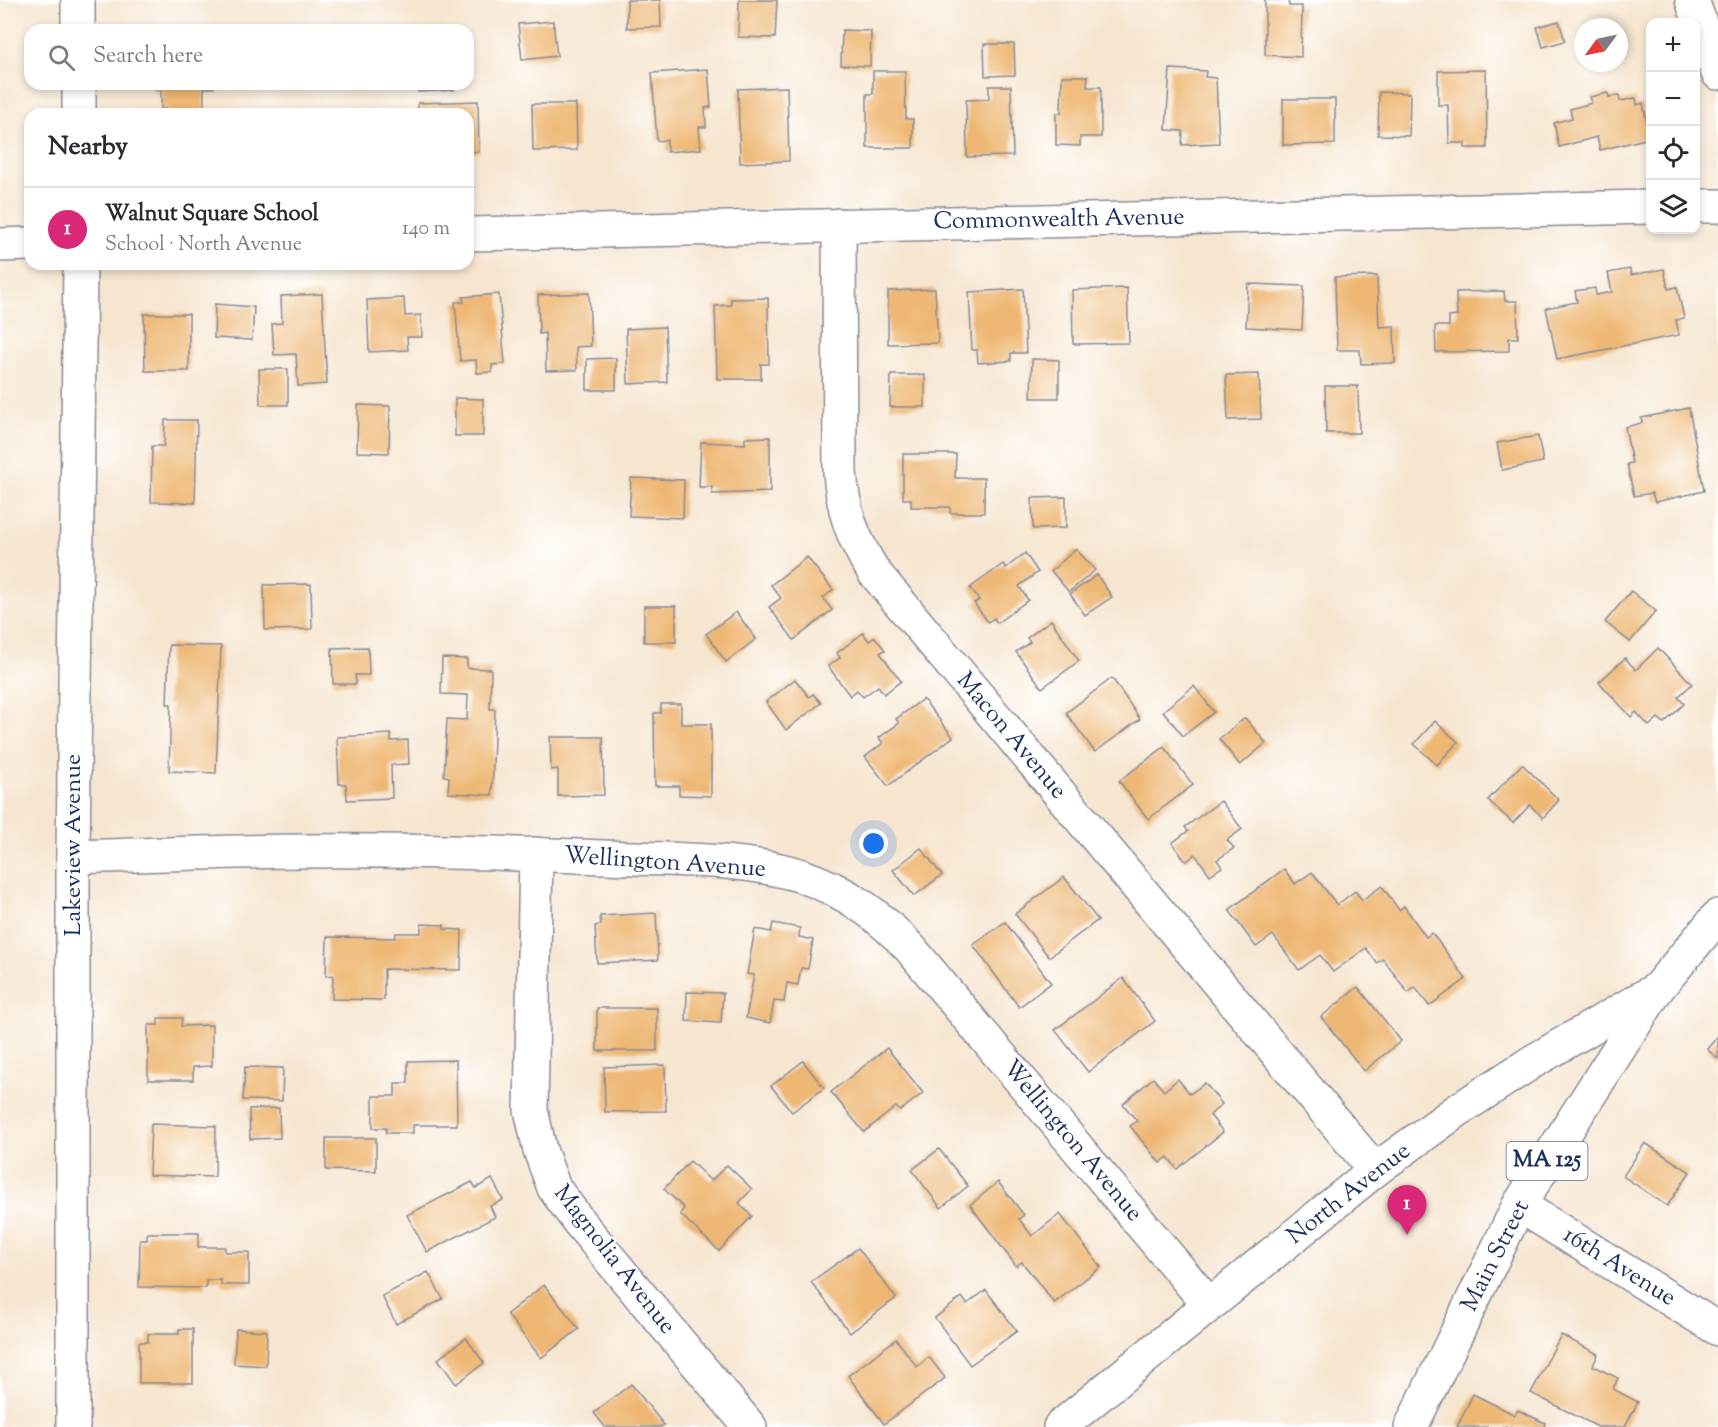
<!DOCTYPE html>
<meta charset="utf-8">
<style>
body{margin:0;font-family:"Sorts Mill Goudy",serif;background:#f7f7f7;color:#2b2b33}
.controls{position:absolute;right:18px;top:18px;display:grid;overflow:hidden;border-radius:12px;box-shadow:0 3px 9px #0003}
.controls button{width:54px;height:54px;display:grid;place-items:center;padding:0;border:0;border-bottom:2px solid #e1e1e2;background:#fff;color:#2b2b33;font:30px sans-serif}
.compass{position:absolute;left:1574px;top:18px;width:54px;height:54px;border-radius:50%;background:#fff;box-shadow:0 3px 9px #0003;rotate:237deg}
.you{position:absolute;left:874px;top:844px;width:21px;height:21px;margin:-15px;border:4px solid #fff;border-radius:50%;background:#1a73e8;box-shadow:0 0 0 9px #1a73e833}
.badge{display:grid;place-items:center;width:39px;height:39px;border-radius:50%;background:#db2777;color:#fff;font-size:20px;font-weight:700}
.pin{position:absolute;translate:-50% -50px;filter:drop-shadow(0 2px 3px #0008)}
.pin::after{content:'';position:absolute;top:32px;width:21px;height:18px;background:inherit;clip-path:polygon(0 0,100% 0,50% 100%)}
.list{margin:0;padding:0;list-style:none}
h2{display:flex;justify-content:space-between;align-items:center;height:78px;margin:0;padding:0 24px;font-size:26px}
h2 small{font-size:20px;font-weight:400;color:#7c7c81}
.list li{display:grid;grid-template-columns:39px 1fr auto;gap:18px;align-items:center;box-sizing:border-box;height:84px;padding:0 24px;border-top:2px solid #e1e1e2}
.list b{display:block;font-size:22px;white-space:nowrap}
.list p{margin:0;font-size:20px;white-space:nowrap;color:#7c7c81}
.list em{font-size:20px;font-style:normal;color:#7c7c81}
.icon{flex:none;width:33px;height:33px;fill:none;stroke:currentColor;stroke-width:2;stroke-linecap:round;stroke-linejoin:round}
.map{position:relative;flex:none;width:1718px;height:1427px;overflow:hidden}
.search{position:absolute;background:#fff;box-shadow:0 3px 9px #0003;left:24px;top:24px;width:450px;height:66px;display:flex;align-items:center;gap:15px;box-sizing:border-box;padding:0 21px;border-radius:18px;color:#7c7c81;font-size:22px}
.panel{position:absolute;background:#fff;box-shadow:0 3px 9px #0003;left:24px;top:108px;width:450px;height:162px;border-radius:18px}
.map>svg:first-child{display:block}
.building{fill:#eeb773}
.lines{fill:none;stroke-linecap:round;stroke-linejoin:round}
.street-casing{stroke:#888a97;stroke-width:36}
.secondary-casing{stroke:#888a97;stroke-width:36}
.primary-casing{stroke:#888a97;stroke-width:36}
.street{stroke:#fff;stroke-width:33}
.secondary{stroke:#fff;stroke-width:33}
.primary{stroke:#fff;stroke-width:33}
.labels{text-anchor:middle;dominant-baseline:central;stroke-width:4.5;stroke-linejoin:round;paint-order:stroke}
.shield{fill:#fff;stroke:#5f6d8e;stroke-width:1.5}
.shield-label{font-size:22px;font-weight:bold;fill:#1b2f5e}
.street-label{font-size:24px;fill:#1b2f5e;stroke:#fff}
</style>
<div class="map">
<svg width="1718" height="1427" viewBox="0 0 1718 1427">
<rect width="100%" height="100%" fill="#fff"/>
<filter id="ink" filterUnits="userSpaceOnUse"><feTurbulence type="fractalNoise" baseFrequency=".0167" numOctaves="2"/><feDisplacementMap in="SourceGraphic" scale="12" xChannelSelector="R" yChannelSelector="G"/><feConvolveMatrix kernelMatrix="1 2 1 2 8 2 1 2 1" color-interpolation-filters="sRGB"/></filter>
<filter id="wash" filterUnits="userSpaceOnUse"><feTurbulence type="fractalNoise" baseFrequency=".008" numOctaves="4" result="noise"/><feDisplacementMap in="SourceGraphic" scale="24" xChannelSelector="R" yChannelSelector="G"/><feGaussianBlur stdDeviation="1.35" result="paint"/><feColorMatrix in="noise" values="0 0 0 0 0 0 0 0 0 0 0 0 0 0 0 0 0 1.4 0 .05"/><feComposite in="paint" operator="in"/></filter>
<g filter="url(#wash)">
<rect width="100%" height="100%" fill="#f6e6d0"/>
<g id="blocks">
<g class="building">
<polygon points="627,0 660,0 661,27 627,28"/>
<polygon points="739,0 777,0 775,38 738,37"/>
<polygon points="1265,0 1288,0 1289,6 1302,6 1301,57 1265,55"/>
<polygon points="553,21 557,56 522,60 518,24"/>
<polygon points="1559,21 1565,41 1543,47 1537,27"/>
<polygon points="842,30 871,31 870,66 841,65"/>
<polygon points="984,44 1014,44 1015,75 985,76"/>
<polygon points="708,69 711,107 705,108 706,127 699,127 701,149 667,152 667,140 657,141 652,73"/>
<polygon points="1170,69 1206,71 1205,77 1216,78 1219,143 1182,145 1183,131 1166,130"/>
<polygon points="1486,70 1487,148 1465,148 1465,143 1449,143 1448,105 1438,105 1438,71"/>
<polygon points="873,71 905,71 906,119 913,119 913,148 867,148 867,94 873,94"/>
<polygon points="1062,76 1088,76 1087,87 1101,87 1101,137 1080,137 1080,146 1056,145 1056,113 1061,113"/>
<polygon points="155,84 214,84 214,88 204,88 204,111 195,111 195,114 168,114 168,109 161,109 161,91 155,90"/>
<polygon points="418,84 453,84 454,90 418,92"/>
<polygon points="989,86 1011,86 1013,156 967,157 966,100 989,99"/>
<polygon points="787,87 789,161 740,163 738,89"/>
<polygon points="1379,92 1410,93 1409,136 1378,135"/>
<polygon points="1608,93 1609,97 1619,95 1620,101 1636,98 1637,105 1643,103 1650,138 1600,150 1597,137 1559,147 1554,123 1572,118 1570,109 1592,103 1590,97"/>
<polygon points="1283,99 1335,99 1335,144 1283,145"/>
<polygon points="478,101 479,152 468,152 468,114 418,114 418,103"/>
<polygon points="532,104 576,104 577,150 533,151"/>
<polygon points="345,111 345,114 308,114 308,112"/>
<polygon points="1630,269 1631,275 1664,269 1668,289 1677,287 1684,318 1676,320 1679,335 1557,359 1546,308 1577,302 1575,291 1595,288 1596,295 1612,292 1608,273"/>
<polygon points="1377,276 1379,327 1394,326 1395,363 1361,364 1360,350 1337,350 1335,277"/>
<polygon points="1248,284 1304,286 1302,330 1246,327"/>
<polygon points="1127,288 1129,343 1073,344 1072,290"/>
<polygon points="935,289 938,343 888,344 888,291"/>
<polygon points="1023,289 1026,353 1011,353 1011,361 978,363 977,350 972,350 969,292"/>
<polygon points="1504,291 1505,301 1517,301 1518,338 1509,338 1509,351 1436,352 1435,326 1449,326 1449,317 1457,316 1456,292"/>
<polygon points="589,293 591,346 576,347 577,370 546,371 545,333 539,334 538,295"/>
<polygon points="322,294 327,384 298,386 296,354 274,355 272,324 282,323 281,296"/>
<polygon points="499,294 505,364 492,365 492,372 477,373 476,360 460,361 455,302 464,302 463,297"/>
<polygon points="404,298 405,316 421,315 422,337 407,337 408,350 369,352 367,300"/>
<polygon points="768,298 769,364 761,364 761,379 717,379 715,306 731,305 731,299"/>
<polygon points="215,304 254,307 252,340 214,338"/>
<polygon points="144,314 189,314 189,371 145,371"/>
<polygon points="665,327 667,382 628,384 626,329"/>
<polygon points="616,358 616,390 587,390 587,359"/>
<polygon points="1032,359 1059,360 1059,398 1031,398"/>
<polygon points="259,369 288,369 288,405 260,405"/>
<polygon points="1259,374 1261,419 1228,420 1226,375"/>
<polygon points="891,375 925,375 925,407 890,407"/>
<polygon points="1325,386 1358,386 1359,433 1326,433"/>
<polygon points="455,398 483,399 483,436 455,436"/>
<polygon points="358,405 390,406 389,453 357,452"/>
<polygon points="1689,408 1704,491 1655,502 1652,493 1634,496 1627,464 1632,463 1625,427 1642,423 1641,418"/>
<polygon points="165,420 197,420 195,503 151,502 152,446 164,446"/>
<polygon points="1538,436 1543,462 1502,470 1497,443"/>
<polygon points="770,437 770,492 712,494 712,487 699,487 701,442 745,444 745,438"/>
<polygon points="903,454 956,454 955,478 984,478 984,513 950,513 950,507 911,507 911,499 903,499"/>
<polygon points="631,478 684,480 683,518 629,516"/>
<polygon points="1066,497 1066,528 1033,529 1032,498"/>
<polygon points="1076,549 1095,570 1069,592 1051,571"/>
<polygon points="1025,553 1038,572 1019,586 1028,600 997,623 994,618 988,622 974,603 979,600 970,588 1003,564 1006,568"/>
<polygon points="807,557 833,590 823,598 832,610 794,640 769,607 781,598 771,585"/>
<polygon points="1097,575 1112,597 1085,615 1070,594"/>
<polygon points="311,584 312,629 265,630 264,585"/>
<polygon points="1631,591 1656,611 1630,642 1605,622"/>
<rect x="644" y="606" width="32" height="36"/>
<polygon points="736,612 756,639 726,662 706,634"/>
<polygon points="1051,620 1079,661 1042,688 1016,652 1030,642 1027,638"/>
<polygon points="863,633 869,641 875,637 885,650 880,653 901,681 884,694 878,686 863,697 857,690 850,696 828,666 840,658 837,653"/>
<polygon points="169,645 221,646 216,773 169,771 171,704 167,704"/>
<polygon points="368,647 369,675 355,675 356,684 333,684 332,648"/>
<polygon points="1658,648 1692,684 1678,697 1684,704 1664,723 1658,718 1649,726 1636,712 1631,717 1599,682 1625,658 1636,670"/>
<polygon points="442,658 467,659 467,668 491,669 490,709 495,709 492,795 448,793 449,777 444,776 447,719 467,720 468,695 441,694"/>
<polygon points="1112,678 1140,719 1095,752 1066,713"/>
<polygon points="795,679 809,697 813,694 821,703 786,730 766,702"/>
<polygon points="1194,686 1214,712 1183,736 1163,711"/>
<polygon points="923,699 953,737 888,786 865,757 883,743 879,738 899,723 896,719"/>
<polygon points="661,704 681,704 681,724 711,724 711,796 679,795 679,786 655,786 654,713 661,713"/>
<polygon points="1245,718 1266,743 1240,765 1219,739"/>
<polygon points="1435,721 1458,742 1437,765 1414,744"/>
<polygon points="391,734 391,741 408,740 409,764 391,765 392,798 347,800 346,784 339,784 337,737"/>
<polygon points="550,737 603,737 604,795 558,796 558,769 551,770"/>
<polygon points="1164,747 1193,785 1148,819 1119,781"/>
<polygon points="1522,764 1559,800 1543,818 1530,805 1513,823 1488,800"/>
<polygon points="1221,801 1242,829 1227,840 1234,848 1217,860 1222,867 1210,875 1195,854 1186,862 1172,843 1188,831 1185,827"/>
<polygon points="921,848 942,875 914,896 893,870"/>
<polygon points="1284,869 1295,884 1312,872 1337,905 1355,891 1362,900 1382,886 1399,910 1404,906 1426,937 1432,933 1466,979 1429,1006 1415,987 1408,993 1383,959 1377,963 1366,948 1333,972 1320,955 1299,970 1273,935 1256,947 1229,910"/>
<polygon points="1064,877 1098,920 1049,957 1015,914"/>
<polygon points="656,913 658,960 597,963 595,926 601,925 600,916"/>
<polygon points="1005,922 1051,983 1019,1007 973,945"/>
<polygon points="773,923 800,928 799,937 813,940 808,969 801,968 798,985 787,983 784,1002 774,1001 770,1023 746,1018 754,975 747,974 755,929 771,932"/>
<polygon points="421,924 444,925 444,929 462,930 461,970 384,969 384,1000 332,999 333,975 326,976 327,937 395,938 396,933 421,933"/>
<polygon points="1123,978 1155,1021 1088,1072 1055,1030"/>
<polygon points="1358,987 1401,1041 1364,1071 1321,1017"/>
<polygon points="687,992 723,993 721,1023 686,1021"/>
<rect x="597" y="1008" width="60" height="43"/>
<polygon points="158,1018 182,1018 181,1026 212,1025 212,1066 193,1067 193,1080 148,1080 148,1025 158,1025"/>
<polygon points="1718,1036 1718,1059 1707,1049"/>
<polygon points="887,1048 923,1093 900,1111 896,1107 864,1132 831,1092"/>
<polygon points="456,1060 457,1125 413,1125 413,1133 386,1133 386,1128 373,1128 373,1096 395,1096 395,1083 408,1083 408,1061"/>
<polygon points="803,1061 824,1088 792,1112 771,1086"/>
<polygon points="665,1065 666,1111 605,1112 604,1067"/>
<polygon points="245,1067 283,1068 282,1101 243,1100"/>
<polygon points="1153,1078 1164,1091 1178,1079 1190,1094 1205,1083 1222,1104 1210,1115 1223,1132 1177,1169 1168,1157 1160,1163 1130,1126 1137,1121 1123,1104"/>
<polygon points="279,1108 280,1138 250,1139 249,1109"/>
<polygon points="151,1124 216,1126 215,1177 149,1175"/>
<polygon points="326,1138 376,1138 376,1171 326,1170"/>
<polygon points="1645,1143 1690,1172 1667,1206 1623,1176"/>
<polygon points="939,1149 968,1186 941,1208 912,1170"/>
<polygon points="690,1161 711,1181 727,1165 752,1189 739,1203 752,1216 719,1251 680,1214 684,1208 664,1189"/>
<polygon points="492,1179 503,1200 490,1206 495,1217 427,1252 407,1215 472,1182 476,1188"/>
<polygon points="998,1182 1024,1215 1019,1219 1032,1236 1060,1214 1101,1267 1054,1303 1022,1262 1016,1266 970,1205"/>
<polygon points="147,1233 199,1233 198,1247 225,1247 225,1252 249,1252 249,1285 221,1285 221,1280 206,1280 206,1288 139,1287 140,1240 147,1240"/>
<polygon points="858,1248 896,1298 850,1333 811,1282"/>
<polygon points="428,1272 443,1299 396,1324 382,1296"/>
<polygon points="544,1285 579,1329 541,1358 507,1314"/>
<polygon points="986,1290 1017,1331 970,1365 935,1318 962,1297 967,1304"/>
<polygon points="179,1329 193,1329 193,1383 139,1383 139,1342 148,1342 148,1334 179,1334"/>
<polygon points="236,1329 267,1331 266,1366 234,1364"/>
<polygon points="1561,1335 1598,1354 1593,1366 1618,1378 1613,1389 1638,1402 1625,1427 1598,1427 1531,1393"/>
<polygon points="466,1338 484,1363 456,1384 438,1359"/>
<polygon points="896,1339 917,1367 929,1357 945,1378 884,1424 848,1376"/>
<polygon points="631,1384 664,1425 660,1427 605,1427 594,1413"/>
<polygon points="1473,1394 1515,1415 1518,1410 1545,1423 1544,1427 1457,1427"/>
</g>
</g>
</g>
<g filter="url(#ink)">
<use href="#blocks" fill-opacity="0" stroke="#888a97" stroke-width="1.5"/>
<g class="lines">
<defs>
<g id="street">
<polyline points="78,0 78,30"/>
<polyline points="79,84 79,114"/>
<polyline points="1696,206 1718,206"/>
<path d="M839,225L840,472C843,512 853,539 874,572L1375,1170"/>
<polyline points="468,234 1650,207"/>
<polyline points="0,245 30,244"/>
<polyline points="536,854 531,1110 540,1150 554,1188 579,1222 750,1427"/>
<path d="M73,857C150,855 228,851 305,851C404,850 505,853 604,857C667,860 742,857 802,876C846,891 879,915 910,948L1209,1305"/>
<polyline points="1519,1205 1718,1329"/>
<polyline points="73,1427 73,857 80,264"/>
</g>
<g id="secondary">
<polyline points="1692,0 1718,73"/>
<polyline points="1060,1427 1375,1170 1458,1110 1532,1062 1657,989"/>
</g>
<polyline id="primary" points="1411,1427 1519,1205 1657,989 1718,916"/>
</defs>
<use href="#street" class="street-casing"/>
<use href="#secondary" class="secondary-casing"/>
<use href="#primary" class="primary-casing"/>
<use href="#street" class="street"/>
<use href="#secondary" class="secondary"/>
<use href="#primary" class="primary"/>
</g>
</g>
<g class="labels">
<rect class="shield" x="1506.5" y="1142" width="81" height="38" rx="4.5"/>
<g class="shield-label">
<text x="1547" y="1161">MA 125</text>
</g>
<g class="street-label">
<text transform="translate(1059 220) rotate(-1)">Commonwealth Avenue</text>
<text transform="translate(1011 736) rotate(50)">Macon Avenue</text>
<text transform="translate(74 845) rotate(-90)">Lakeview Avenue</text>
<text transform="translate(665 863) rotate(4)">Wellington Avenue</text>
<text transform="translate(1072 1141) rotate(50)">Wellington Avenue</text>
<text transform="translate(1349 1194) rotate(-38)">North Avenue</text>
<text transform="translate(1496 1256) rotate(-63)">Main Street</text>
<text transform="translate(614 1260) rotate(52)">Magnolia Avenue</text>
<text transform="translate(1619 1267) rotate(32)">16th Avenue</text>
</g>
</g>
</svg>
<div class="controls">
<button>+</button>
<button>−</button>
<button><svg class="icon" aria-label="locate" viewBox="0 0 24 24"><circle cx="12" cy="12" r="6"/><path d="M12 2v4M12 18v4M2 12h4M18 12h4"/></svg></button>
<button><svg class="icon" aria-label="layers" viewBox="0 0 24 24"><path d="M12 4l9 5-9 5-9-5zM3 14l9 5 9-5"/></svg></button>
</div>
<svg class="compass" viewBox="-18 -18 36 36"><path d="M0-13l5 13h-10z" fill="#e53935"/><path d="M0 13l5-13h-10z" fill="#7c7c81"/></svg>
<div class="you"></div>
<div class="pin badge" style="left:1407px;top:1235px">1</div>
<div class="search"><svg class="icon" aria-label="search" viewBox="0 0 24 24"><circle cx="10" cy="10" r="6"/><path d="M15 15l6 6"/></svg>Search here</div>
<section class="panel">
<h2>Nearby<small></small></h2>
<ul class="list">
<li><span class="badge">1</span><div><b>Walnut Square School</b><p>School · North Avenue</p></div><em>140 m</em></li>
</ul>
</section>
</div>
